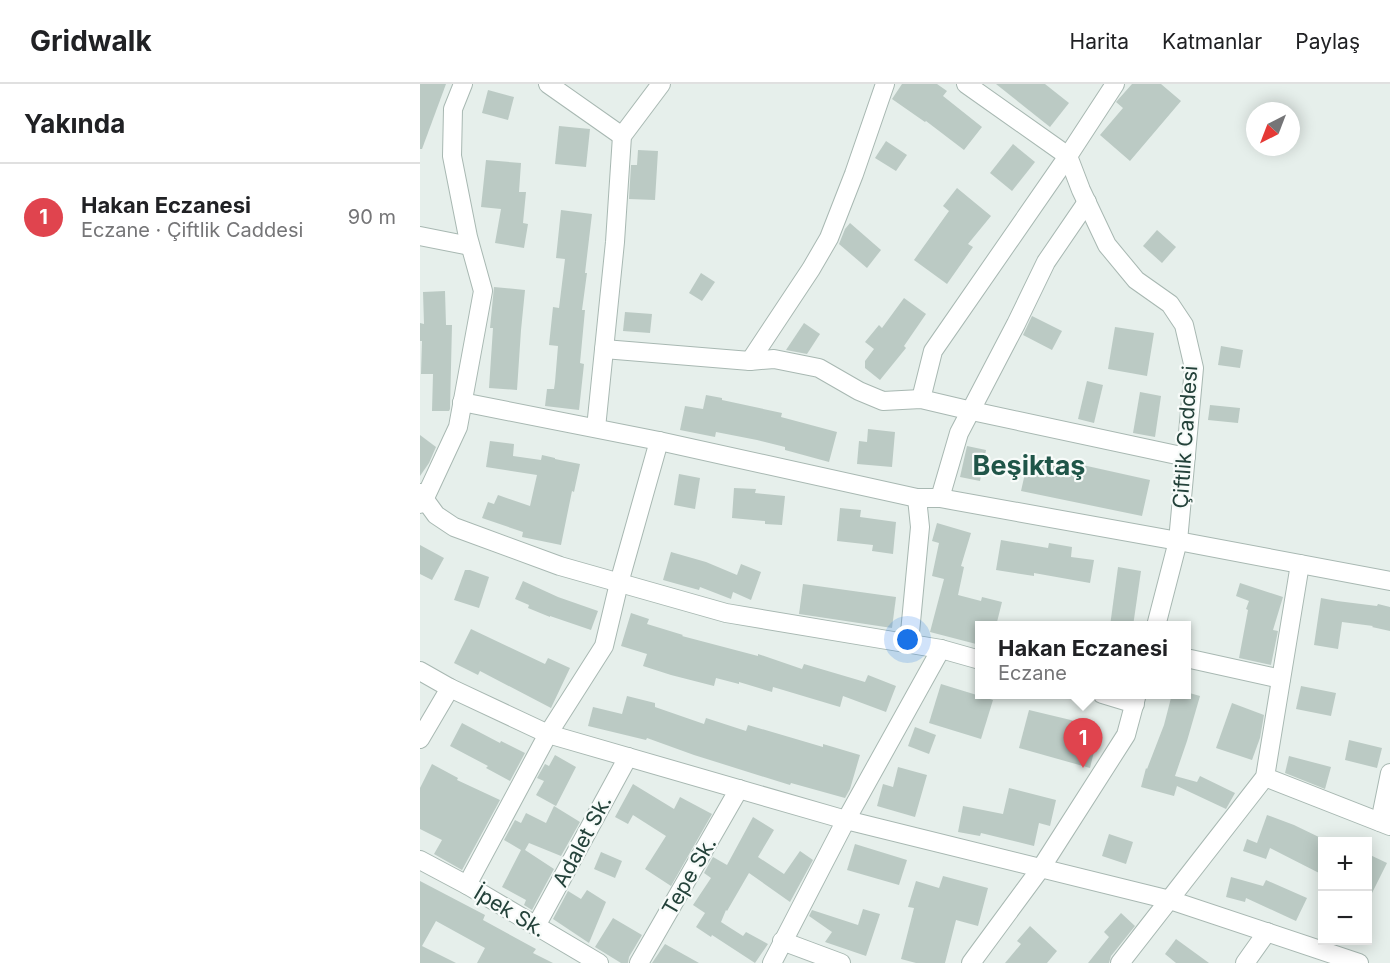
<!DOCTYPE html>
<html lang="tr">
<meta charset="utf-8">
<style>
body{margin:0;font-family:Inter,sans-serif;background:#f6f6f6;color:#202124}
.controls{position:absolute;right:18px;bottom:18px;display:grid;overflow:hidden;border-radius:0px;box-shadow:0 3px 15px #0003}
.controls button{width:54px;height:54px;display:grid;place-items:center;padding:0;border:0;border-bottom:2px solid #e0e0e0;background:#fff;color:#202124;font:30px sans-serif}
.compass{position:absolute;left:826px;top:18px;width:54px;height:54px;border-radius:50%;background:#fff;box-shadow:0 3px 15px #0003;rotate:222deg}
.you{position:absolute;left:488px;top:556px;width:21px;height:21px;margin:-15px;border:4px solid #fff;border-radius:50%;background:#1a73e8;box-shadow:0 0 0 9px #1a73e833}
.badge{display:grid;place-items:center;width:39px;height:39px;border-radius:50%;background:#0f766e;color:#fff;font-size:20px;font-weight:700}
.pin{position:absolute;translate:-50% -50px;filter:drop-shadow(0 2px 3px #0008)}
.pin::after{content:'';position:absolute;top:32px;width:21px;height:18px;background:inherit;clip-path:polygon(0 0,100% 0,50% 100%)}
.popup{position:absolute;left:555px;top:537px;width:216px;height:78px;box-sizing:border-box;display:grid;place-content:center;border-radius:0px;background:#fff;filter:drop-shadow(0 2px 4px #0005);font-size:20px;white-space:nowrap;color:#757577}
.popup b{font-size:22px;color:#202124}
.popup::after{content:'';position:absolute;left:50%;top:100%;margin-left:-12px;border:12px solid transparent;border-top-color:#fff}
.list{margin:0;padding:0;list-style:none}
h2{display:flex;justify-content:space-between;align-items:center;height:78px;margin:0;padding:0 24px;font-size:26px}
h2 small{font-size:20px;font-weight:400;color:#757577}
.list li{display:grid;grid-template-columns:39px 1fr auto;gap:18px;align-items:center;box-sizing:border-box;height:108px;padding:0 24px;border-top:2px solid #e0e0e0}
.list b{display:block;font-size:22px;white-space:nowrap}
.list p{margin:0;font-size:20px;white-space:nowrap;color:#757577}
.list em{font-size:20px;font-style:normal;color:#757577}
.map{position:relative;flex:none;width:970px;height:879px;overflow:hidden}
header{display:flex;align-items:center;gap:36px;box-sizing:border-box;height:84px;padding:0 30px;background:#fff;border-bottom:2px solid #e0e0e0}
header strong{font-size:28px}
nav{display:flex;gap:33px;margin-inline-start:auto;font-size:21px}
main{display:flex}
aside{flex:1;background:#fff}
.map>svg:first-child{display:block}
.building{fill:#bbcac4}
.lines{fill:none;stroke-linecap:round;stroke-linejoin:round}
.minor-casing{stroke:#a8b8b2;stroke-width:20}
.tertiary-casing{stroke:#a8b8b2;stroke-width:20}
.minor{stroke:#fff;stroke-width:18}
.tertiary{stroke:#fff;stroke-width:18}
.labels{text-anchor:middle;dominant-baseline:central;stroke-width:4.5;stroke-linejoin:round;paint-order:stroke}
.street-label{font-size:21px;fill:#24423a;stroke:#f7fbf9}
.district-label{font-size:27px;font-weight:bold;fill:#1f5548;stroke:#f7fbf9}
</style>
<header>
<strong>Gridwalk</strong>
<nav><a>Harita</a><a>Katmanlar</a><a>Paylaş</a></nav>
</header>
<main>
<aside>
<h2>Yakında<small></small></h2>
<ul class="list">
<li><span class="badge" style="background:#e0444e">1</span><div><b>Hakan Eczanesi</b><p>Eczane · Çiftlik Caddesi</p></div><em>90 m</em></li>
</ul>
</aside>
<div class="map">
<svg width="970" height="879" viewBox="0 0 970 879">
<rect width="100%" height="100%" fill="#e6efeb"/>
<g class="building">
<polygon points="0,0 26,0 2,65 0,65"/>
<polygon points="482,0 517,0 527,7 523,12 562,43 544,66 506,37 505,38 472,15"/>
<polygon points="576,0 625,0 649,19 630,43"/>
<polygon points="712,0 741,0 761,17 710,77 680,51 703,24 696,18"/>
<polygon points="68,6 94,13 88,36 62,29"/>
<polygon points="139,42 170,45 166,83 135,80"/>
<polygon points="466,57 487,71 476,87 455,74"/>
<polygon points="593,60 615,78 592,107 570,89"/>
<polygon points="218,66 238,67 235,116 209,115 211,81 217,81"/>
<polygon points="66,76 101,79 99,108 106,108 103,139 108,140 104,164 75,159 81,125 61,123"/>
<polygon points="537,104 571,132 548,160 553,163 527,200 494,176 529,127 523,122"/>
<polygon points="141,126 172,130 165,189 167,189 162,226 165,226 160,279 164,280 159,326 125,322 127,305 134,305 135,298 138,262 129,261 133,223 139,224 145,175 136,174"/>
<polygon points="430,139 461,166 447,184 419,160 425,145"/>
<polygon points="737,146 756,163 742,179 723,162"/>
<polygon points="281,189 295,198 282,217 269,209"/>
<polygon points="74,203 105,206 101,246 97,306 69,304 73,244 70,244"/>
<polygon points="25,207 26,241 32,241 30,325 29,327 12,327 13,290 1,290 2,257 0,257 0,239 4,240 3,208"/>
<polygon points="484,214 506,230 484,262 486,264 460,296 445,284 445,277 454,265 445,258 459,241 462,244"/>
<polygon points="205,228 232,230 230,249 203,247"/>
<polygon points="612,232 642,247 632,266 603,251"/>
<polygon points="384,239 400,250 387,270 366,266"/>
<polygon points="695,243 734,249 727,292 688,285"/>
<polygon points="801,262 823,266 820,284 798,281"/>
<polygon points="667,297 683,301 674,339 658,335"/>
<polygon points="720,308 741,312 735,353 713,349"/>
<polygon points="286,311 302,314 302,316 362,329 361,333 417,348 409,378 365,366 365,363 337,356 296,348 295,353 260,346 265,322 283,325"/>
<polygon points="790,321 820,324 818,339 788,336"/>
<polygon points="448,345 475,348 472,383 437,380 439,357 447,358"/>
<polygon points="0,351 16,363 9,379 0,392"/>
<polygon points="70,357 94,360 93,372 121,376 122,371 135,374 135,375 160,380 154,408 152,407 141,461 102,453 103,448 62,434 68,418 74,420 78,411 110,422 117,391 66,383"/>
<polygon points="547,362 566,366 560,397 540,393"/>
<polygon points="608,376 657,387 658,380 730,396 722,432 601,407"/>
<polygon points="259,390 280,394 275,425 254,421"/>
<polygon points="314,404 336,405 335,409 365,412 362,441 345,440 345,437 312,434"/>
<polygon points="420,424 441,426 440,433 476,438 473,470 452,467 453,461 417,457"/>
<polygon points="517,439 551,449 541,482 544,483 538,511 561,517 562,513 582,518 576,542 560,542 560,561 510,548 524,495 512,492 519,459 512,457"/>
<polygon points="581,456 628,464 629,459 652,463 651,473 674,476 670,499 614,489 614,492 576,486"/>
<polygon points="0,461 24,474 12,496 0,490"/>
<polygon points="251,468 286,478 317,491 321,480 341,488 331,516 313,508 311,515 280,503 279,506 243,496"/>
<polygon points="698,483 721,487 713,542 690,542"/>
<polygon points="45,486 50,486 69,493 59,524 34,516"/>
<polygon points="103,497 138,513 178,527 171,546 130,532 130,533 108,524 109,521 95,515"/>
<polygon points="820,499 863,513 853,546 858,547 851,581 819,574 828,526 826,525 829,517 816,512"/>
<polygon points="383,500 476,513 472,544 379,530"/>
<polygon points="901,514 917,517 957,522 958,520 970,523 970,547 952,543 953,542 922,538 918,565 894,561"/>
<polygon points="211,529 229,535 227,540 263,551 262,552 338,572 338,570 382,585 384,580 445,598 448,591 476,602 466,628 423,612 420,623 353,603 352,608 319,598 319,600 296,594 294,602 251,591 223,582 227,570 201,562"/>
<polygon points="51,545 125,580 128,574 150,584 131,624 60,587 58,591 34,579"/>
<polygon points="521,600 573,616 561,655 509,639"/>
<polygon points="881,602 916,609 911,632 876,625"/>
<polygon points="766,608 780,612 767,657 755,692 777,698 780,692 815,709 806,725 757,702 754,712 721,703 726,684 727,685 744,641 752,610 766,610"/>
<polygon points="207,612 235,619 235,623 284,640 286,634 326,647 328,641 403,663 403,660 440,671 430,705 425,714 371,699 370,701 274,671 227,654 226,656 168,642 173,623 202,630"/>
<polygon points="812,619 844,631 840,654 832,676 796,664"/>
<polygon points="609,626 680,643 670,684 599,664"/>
<polygon points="42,639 80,659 81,657 105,669 90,697 66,684 68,682 30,662"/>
<polygon points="495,643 516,651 509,670 488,662"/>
<polygon points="929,656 962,664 957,684 925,676"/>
<polygon points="135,671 156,683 136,722 116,711 124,697 117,694 125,680 129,682"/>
<polygon points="869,672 911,683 905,705 865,689"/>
<polygon points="12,680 38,694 37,696 80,716 42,786 14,770 22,756 0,745 0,704"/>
<polygon points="478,683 507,691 495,733 457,722 463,700 473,703"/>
<polygon points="213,700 254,725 260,713 292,730 251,802 225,785 246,752 213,731 208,740 195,733"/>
<polygon points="589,704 636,716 630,742 619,739 614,762 561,749 560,752 538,748 543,722 583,730"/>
<polygon points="134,722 160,738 141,772 109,759 105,766 134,785 112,826 104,821 106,816 82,803 101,766 84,756 95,736 101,739 106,729 126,739"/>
<polygon points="847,731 874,741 903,755 903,791 850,764 846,775 823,767 827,755 837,759"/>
<polygon points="333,733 354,746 338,773 364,790 380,767 393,776 370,818 329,789 307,827 306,826 301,838 323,852 326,848 348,860 335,879 292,851 291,853 276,843 285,829 273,821 291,794 284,789 293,773 307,781"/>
<polygon points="689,750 713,758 706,780 682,772"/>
<polygon points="435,760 487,776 479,801 427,786"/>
<polygon points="181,768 202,777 195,794 174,785"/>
<polygon points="948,770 967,779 948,817"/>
<polygon points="523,792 568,804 558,842 536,836 525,879 496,879 481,875 494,824 488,823 496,797 519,804"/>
<polygon points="811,793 843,802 846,796 887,814 876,837 826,814 825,818 806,813"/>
<polygon points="0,797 65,831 63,836 116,865 113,869 133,879 57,879 65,864 16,837 2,862 36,879 0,879"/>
<polygon points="167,806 186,818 169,859 133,835 148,807 161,815"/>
<polygon points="443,825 460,830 446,872 405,858 412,848 389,832 392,826 438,841"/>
<polygon points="701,829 715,842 691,872 689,879 668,879 689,853 684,848"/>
<polygon points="193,834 222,851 209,873 208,879 201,879 175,863"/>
<polygon points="610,842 637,867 627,879 585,879 601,860 597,857"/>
<polygon points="756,855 789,879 756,879 745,870"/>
<polygon points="245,860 279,879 232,879"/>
</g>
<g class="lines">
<defs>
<g id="minor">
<polyline points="128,0 202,52"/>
<polyline points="546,0 648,72"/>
<polyline points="648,72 661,106 687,161 716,196 750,220 764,241 774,284 758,457 736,542"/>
<polyline points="0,152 50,162"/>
<polyline points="184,265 330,277 354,275 399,284 439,307 463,317 501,315 552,327 766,373"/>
<polyline points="330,277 391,185 409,154 434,90 465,0"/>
<polyline points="501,315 513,267 648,72 695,0"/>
<polyline points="42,318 239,357 497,414 520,414 758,457 970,497"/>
<polyline points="176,344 195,158 202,52 241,0"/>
<polyline points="0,409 16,431 34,443 140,482 306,529 521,565 560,576"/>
<polyline points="520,414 539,349 596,240 626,178 667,118"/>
<polyline points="0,420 4,416 38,343 63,207 48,153 32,72 33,25 43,0"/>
<polyline points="489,559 500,443 497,414"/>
<polyline points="766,574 861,595"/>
<polyline points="682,610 715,620"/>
<polyline points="0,655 30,604"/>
<polyline points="845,693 970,742"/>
<polyline points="960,738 970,689"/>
<polyline points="0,776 47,801 179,879"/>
<polyline points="47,801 128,650 184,562 199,499 239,357"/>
<polyline points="116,842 208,673"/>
<polyline points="362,857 421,879"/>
<polyline points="219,879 319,705"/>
<polyline points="352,879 426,736 521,565"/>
<polyline points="551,879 621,784 706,651 717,610"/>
<polyline points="700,879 845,693 880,480"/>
<polyline points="825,879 847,848"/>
</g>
<polyline id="tertiary" points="0,587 30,604 128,650 426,736 750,816 939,879"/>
</defs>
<use href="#minor" class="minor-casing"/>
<use href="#tertiary" class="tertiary-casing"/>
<use href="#minor" class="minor"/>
<use href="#tertiary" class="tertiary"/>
</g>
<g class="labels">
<g class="street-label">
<text transform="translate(765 353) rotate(-86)">Çiftlik Caddesi</text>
<text transform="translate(162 757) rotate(-62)">Adalet Sk.</text>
<text transform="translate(269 792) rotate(-60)">Tepe Sk.</text>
<text transform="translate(90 827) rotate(31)">İpek Sk.</text>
</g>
<g class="district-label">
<text x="609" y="381">Beşiktaş</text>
</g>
</g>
</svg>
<div class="controls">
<button>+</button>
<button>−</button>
</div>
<svg class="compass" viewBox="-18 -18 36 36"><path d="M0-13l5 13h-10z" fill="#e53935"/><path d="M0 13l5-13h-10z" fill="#757577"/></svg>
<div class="you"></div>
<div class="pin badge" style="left:663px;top:684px;background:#e0444e">1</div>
<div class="popup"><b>Hakan Eczanesi</b>Eczane</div>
</div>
</main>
